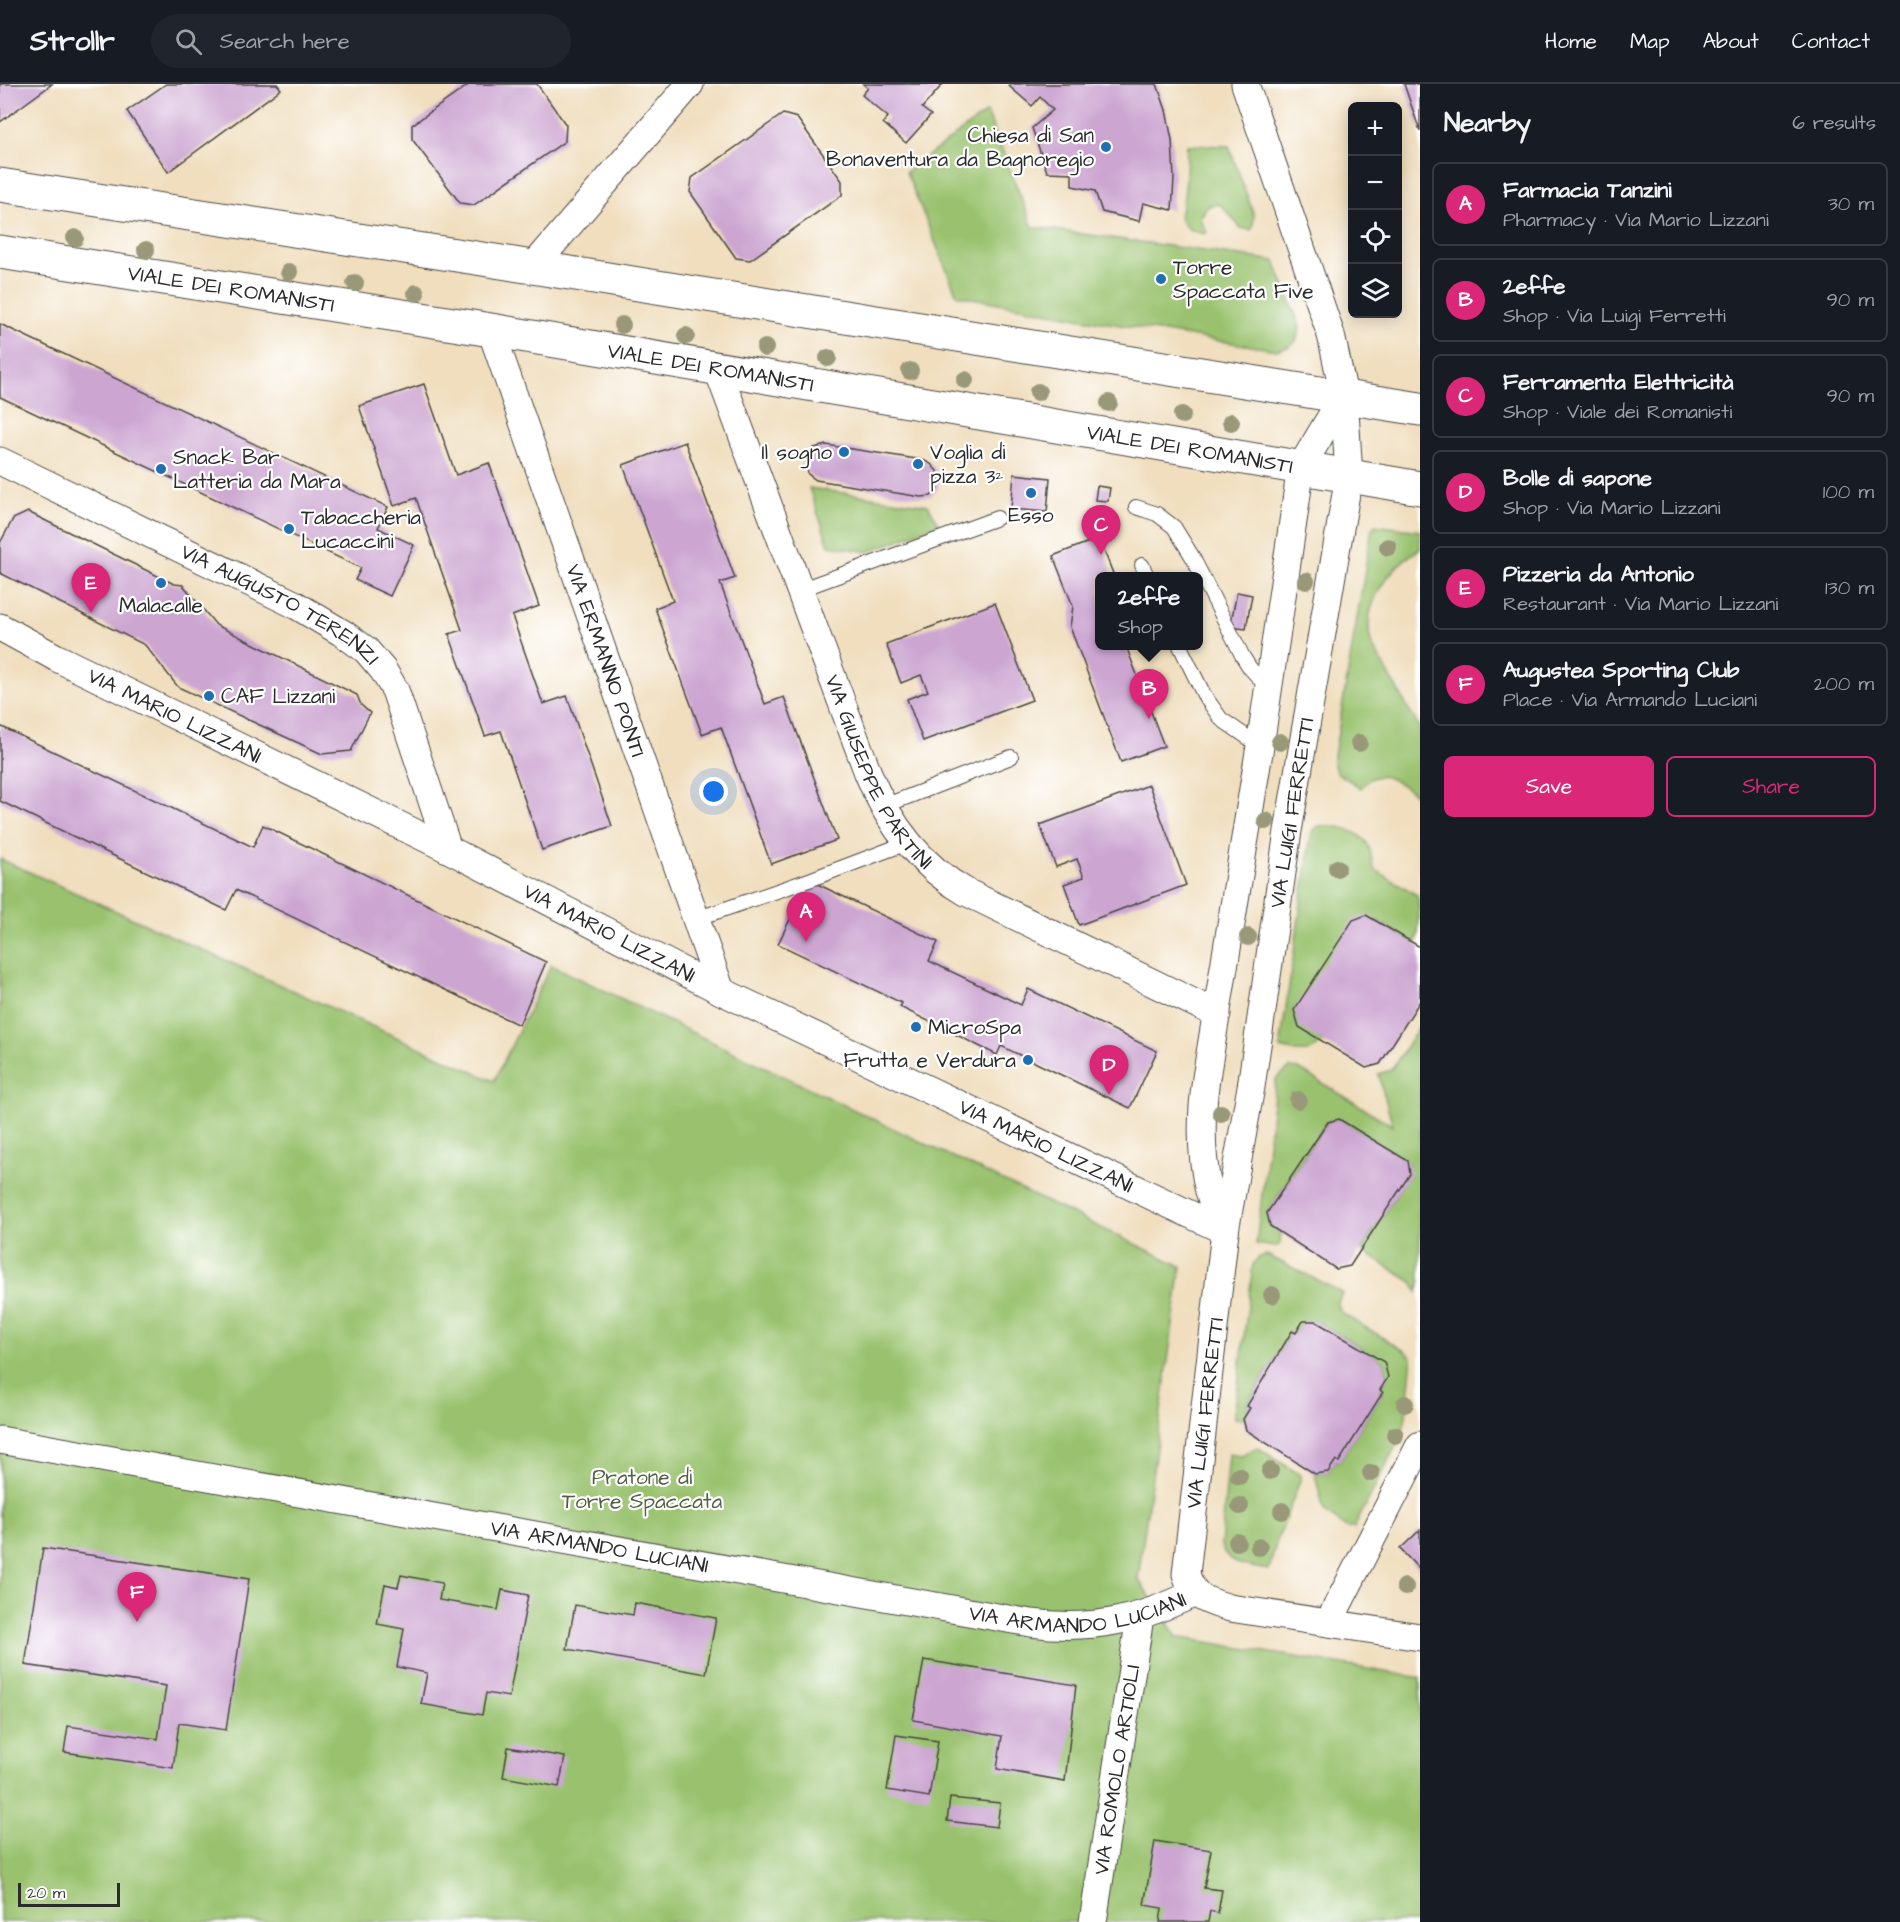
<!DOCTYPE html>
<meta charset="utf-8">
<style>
body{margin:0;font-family:"Architects Daughter",sans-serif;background:#20242c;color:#f1f3f6}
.controls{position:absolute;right:18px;top:18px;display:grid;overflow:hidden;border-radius:9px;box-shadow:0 3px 15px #0003}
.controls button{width:54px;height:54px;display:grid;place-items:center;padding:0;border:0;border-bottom:2px solid #363941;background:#171b24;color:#f1f3f6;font:30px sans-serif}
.scale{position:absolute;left:18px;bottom:15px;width:102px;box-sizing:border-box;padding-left:6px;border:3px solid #2b2b2b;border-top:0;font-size:16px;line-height:21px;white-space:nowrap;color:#2b2b2b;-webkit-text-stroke:4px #fff;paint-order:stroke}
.you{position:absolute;left:714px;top:708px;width:21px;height:21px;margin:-15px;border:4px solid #fff;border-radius:50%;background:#1a73e8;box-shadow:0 0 0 9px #1a73e833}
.badge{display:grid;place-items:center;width:39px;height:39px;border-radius:50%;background:#db2777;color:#fff;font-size:20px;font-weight:700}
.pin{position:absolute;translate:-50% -50px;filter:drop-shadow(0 2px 3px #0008)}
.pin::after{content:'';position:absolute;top:32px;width:21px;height:18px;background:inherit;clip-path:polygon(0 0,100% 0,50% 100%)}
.popup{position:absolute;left:1095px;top:488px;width:108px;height:78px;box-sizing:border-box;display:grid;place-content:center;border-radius:9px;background:#171b24;filter:drop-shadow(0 2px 4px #0005);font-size:20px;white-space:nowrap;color:#9ea1a6}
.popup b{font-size:22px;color:#f1f3f6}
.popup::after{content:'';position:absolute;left:50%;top:100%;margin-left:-12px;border:12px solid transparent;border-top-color:#171b24}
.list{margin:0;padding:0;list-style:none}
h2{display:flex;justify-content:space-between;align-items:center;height:78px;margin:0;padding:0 24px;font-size:26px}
h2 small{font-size:20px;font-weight:400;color:#9ea1a6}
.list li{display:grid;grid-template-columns:39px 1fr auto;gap:18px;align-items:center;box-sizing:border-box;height:84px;margin:0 12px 12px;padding:0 12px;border:2px solid #363941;border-radius:9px}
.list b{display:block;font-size:22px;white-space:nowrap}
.list p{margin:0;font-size:20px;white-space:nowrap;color:#9ea1a6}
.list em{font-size:20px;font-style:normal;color:#9ea1a6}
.actions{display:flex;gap:12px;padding:18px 24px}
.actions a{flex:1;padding:14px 0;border:2px solid #db2777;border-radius:9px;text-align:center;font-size:21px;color:#db2777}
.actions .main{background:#db2777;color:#fff}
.icon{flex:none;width:33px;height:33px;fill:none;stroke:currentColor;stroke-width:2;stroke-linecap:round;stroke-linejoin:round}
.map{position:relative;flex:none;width:1420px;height:1838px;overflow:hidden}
header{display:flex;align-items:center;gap:36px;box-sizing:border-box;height:84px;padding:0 30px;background:#171b24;border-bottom:2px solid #363941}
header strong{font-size:28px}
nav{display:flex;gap:33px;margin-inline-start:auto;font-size:21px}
.search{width:420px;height:54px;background:#20242c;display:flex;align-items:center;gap:15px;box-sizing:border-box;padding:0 21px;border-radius:33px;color:#9ea1a6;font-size:22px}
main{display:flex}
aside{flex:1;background:#171b24}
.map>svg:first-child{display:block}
.green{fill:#9ac26e;stroke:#62764c;stroke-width:1.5}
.building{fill:#cca6d1}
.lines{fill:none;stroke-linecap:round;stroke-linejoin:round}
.service-casing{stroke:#494641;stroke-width:16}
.minor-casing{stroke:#494641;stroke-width:29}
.tertiary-casing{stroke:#494641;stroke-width:35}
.service{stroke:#fff;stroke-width:14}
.minor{stroke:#fff;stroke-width:27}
.tertiary{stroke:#fff;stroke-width:33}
.tree{fill:#99997a}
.poi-dot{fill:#1f6fb2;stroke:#fff;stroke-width:2}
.labels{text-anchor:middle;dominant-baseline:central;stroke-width:4.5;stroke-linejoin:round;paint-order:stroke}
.poi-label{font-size:21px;fill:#2b2b2b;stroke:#fff;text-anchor:start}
.street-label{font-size:21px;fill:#2b2b2b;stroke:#fff}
.park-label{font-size:21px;fill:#526042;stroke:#fff}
</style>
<header>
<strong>Strollr</strong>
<div class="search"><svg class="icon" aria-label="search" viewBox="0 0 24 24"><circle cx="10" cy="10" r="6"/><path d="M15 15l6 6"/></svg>Search here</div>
<nav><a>Home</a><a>Map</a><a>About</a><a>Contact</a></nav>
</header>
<main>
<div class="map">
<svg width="1420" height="1838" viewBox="0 0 1420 1838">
<rect width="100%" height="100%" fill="#fff"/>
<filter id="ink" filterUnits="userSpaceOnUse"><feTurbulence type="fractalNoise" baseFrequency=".0167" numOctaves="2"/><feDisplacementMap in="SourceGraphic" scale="12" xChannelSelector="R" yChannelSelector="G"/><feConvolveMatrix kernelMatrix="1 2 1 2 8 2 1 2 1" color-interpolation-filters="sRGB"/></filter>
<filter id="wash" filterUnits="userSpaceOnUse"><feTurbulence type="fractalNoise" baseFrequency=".008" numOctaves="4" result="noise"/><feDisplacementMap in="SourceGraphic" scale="24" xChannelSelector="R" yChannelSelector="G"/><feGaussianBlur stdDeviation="1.35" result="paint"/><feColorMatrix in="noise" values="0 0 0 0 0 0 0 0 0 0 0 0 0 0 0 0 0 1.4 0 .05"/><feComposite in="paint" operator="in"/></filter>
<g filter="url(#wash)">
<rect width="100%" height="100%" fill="#f0debe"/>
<g class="green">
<polygon points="987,28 1033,143 1275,177 1300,243 1296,257 1288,263 1276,266 1077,234 957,211 906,88"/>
<path d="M1187,61L1229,62L1254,131L1253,143L1251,146L1241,144L1221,121C1208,119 1205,124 1200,135L1207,148L1205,150C1196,149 1185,145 1181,136C1179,131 1181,127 1182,123C1187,103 1186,81 1187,61Z"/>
<polygon points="809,404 928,421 939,440 868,468 829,461"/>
<path d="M1375,441L1420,447V465C1389,483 1359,523 1372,561L1420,645V713C1400,700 1379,679 1361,704L1336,688L1333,678L1372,444Z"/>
<path d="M1319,742C1333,740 1361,746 1368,761C1372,768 1371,777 1374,785L1417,811C1420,824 1420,848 1415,860L1378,837L1365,842L1324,957C1307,973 1302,969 1280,964L1311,752L1313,746Z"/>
<polygon points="0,775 494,997 551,881 1181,1182 1138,1495 1177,1553 1420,1594 1420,1838 0,1838"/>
<polygon points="1420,941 1420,1197 1418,1208 1412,1198 1361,1166 1409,1091 1408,1078 1339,1035 1327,1038 1267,1129 1270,1142 1281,1149 1280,1160 1275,1163 1256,1160 1276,995 1290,984 1299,985 1393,1042 1378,990 1391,986"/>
<path d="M1267,1171L1343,1209C1337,1217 1336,1222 1343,1230L1407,1268L1412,1274L1406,1332L1402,1350L1354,1444H1346L1324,1427L1315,1390L1328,1388L1336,1376L1339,1378L1383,1308L1380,1306L1388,1293L1384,1278L1315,1237H1303L1296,1249L1292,1247L1247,1321L1250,1324L1243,1335L1234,1334L1253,1180L1259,1173Z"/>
<path d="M1257,1363L1299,1390L1301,1394L1276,1460L1269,1486C1250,1482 1226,1483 1221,1461L1229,1370L1242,1372Z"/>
</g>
<g id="blocks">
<g class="building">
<polygon points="0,0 52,0 0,38"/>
<polygon points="166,0 277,0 281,5 168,88 127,27"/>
<polygon points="470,0 537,0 566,41 565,57 474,121 460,119 412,55 412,41"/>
<polygon points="863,0 943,0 922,24 931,31 906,59 883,39 888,33 862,11 868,4"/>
<polygon points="1011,0 1157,0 1166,26 1172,56 1174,95 1172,126 1143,119 1139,137 1102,128 1095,107 1072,102 1072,89 1047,88 1032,44 1053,26 1040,13 1032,22 1009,2"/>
<polygon points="1404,0 1420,0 1420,47"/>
<polygon points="783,30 797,34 842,97 842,111 750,176 736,174 690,108 692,94"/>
<polygon points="0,240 388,423 378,444 414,461 390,512 355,496 361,484 0,313"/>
<polygon points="424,300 456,391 489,379 539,522 512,532 543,620 567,612 612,742 542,766 501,647 485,652 449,550 462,546 416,414 394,422 359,322"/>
<polygon points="685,358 735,494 720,499 765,620 784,613 837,756 771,780 721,643 702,650 655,524 673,517 623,381"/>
<polygon points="826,361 923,376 931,380 937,387 939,394 938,405 931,412 921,413 816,396 808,390 806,377 814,364"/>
<polygon points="1014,390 1050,394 1047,428 1011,425"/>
<polygon points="1097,402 1110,404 1108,417 1095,416"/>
<polygon points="28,428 174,500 183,501 216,541 357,611 361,621 370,629 351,667 322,670 178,603 145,561 0,489 0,459 13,435"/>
<polygon points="1099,454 1114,492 1100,492 1100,562 1126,562 1164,662 1121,678 1070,543 1073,522 1053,472"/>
<polygon points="1237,508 1252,511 1246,545 1230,543"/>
<polygon points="995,519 1032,616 923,657 907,615 928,607 921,591 901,599 886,560"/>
<polygon points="0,642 253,763 263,741 546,878 519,941 236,806 226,826 0,717"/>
<polygon points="1149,701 1186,801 1079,841 1064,800 1084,793 1077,775 1056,783 1040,741"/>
<polygon points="809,796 938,858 929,877 1021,921 1028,905 1157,967 1130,1024 1001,962 997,971 900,923 902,919 778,860"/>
<polygon points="1366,831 1420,863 1420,917 1380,980 1366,984 1299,943 1294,926 1353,836"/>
<polygon points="1339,1035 1408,1077 1410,1090 1350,1182 1336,1185 1270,1142 1267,1129 1328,1038"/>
<polygon points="1303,1237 1315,1237 1384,1278 1388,1293 1380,1306 1383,1308 1339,1378 1336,1376 1328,1388 1315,1390 1246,1346 1243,1335 1250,1324 1247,1322 1292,1247 1296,1249"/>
<polygon points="1420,1446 1420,1486 1400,1465"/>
<polygon points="43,1464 249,1495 226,1646 179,1639 173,1684 64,1668 68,1642 158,1655 166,1602 25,1581"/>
<polygon points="401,1491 442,1499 439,1516 498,1526 502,1506 528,1511 509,1613 486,1609 482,1631 421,1620 427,1589 397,1583 404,1545 377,1540 385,1500 398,1503"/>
<polygon points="635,1519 716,1534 706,1590 567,1565 575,1521 633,1531"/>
<polygon points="924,1576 1076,1601 1065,1697 997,1685 1002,1652 913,1636"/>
<polygon points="896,1651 938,1657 929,1713 887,1706"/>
<polygon points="508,1663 565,1673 559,1703 503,1693"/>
<polygon points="950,1714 1000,1719 997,1743 947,1737"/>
<polygon points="1155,1757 1211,1766 1204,1804 1222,1806 1218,1829 1210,1827 1208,1838 1160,1838 1162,1824 1144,1821"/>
</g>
</g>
</g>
<g filter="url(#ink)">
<use href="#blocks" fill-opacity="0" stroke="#494641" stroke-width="1.5"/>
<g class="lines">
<defs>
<g id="service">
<polyline points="1136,423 1157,430 1174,443 1192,472 1243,573 1250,584 1268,604"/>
<polyline points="1142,481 1147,492"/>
<polyline points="799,506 997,434"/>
<polyline points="1180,562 1204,611 1221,635 1260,662"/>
<polyline points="884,722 1011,673"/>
<polyline points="696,835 809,796 907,759"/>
</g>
<g id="minor">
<path d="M1245,0L1331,251L1344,311L1349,392L1288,747L1251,1003L1225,1147L1186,1490C1193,1515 1208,1517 1230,1524L1420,1553"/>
<polyline points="533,183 690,0"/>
<path id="s1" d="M491,246L721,907"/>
<path id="s2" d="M718,286L868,689C888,739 919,781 966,808L1217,930"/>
<path id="s3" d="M0,377L294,520L344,550L366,566L383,586L395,606L448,765"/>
<path id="s4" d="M0,543L57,574L448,765L721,907L1225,1147"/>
<path d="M1225,1147C1219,1132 1211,1118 1208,1103C1200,1067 1201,1030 1206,994L1260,662L1301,383L1344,311"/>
<path id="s5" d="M0,1356L1031,1539C1093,1547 1139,1536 1195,1509"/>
<polyline points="1329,1538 1420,1361"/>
<path id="s6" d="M1093,1838L1140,1533"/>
</g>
<g id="tertiary">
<polyline points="0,101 476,174 1420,325"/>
<path id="s7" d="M0,168L491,246L1420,404"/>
</g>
</defs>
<use href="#service" class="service-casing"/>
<use href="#minor" class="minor-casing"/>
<use href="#tertiary" class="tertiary-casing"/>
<use href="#service" class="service"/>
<use href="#minor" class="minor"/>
<use href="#tertiary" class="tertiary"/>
</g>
<g class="tree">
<circle cx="75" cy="154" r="9"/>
<circle cx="146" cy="166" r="9"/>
<circle cx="289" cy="188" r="9"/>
<circle cx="355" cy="199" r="9"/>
<circle cx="416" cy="209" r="9"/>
<circle cx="622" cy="241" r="9"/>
<circle cx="686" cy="252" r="9"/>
<circle cx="765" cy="264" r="9"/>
<circle cx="828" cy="274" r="9"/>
<circle cx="910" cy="287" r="9"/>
<circle cx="965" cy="296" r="9"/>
<circle cx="1038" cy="308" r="9"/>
<circle cx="1109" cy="319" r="9"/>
<circle cx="1182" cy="331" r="9"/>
<circle cx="1231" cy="338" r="9"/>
<circle cx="1388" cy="463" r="9"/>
<circle cx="1306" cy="497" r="9"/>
<circle cx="1280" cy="658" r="9"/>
<circle cx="1359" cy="659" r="9"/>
<circle cx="1266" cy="737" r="9"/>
<circle cx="1337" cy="784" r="9"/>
<circle cx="1248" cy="853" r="9"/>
<circle cx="1298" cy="1016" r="9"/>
<circle cx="1221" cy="1029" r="9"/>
<circle cx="1272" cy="1211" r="9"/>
<circle cx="1405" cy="1320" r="9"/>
<circle cx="1395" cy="1351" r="9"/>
<circle cx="1270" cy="1387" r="9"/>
<circle cx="1371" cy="1389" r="9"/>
<circle cx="1239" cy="1392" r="9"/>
<circle cx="1240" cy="1422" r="9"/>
<circle cx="1282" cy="1427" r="9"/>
<circle cx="1237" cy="1458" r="9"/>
<circle cx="1259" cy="1463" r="9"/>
<circle cx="1405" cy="1503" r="9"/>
</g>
</g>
<g class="poi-dot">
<circle cx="1106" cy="63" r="6"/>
<circle cx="1161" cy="195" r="6"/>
<circle cx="844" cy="368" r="6"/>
<circle cx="918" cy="380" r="6"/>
<circle cx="161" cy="385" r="6"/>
<circle cx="1031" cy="409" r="6"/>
<circle cx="289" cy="445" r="6"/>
<circle cx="161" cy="499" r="6"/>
<circle cx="209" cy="612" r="6"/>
<circle cx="916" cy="943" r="6"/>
<circle cx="1028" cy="976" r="6"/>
</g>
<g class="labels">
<g class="poi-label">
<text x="1094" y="51" text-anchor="end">Chiesa di San<tspan x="1094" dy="24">Bonaventura da Bagnoregio</tspan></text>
<text x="1173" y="183">Torre<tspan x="1173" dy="24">Spaccata Five</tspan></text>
<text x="832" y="368" text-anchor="end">Il sogno</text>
<text x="930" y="368">Voglia di<tspan x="930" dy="24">pizza 3²</tspan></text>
<text x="173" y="373">Snack Bar<tspan x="173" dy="24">Latteria da Mara</tspan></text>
<text x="1031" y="431" text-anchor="middle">Esso</text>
<text x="301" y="433">Tabaccheria<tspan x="301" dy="24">Lucaccini</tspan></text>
<text x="161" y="521" text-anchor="middle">Malacalle</text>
<text x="221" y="612">CAF Lizzani</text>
<text x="928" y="943">MicroSpa</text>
<text x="1016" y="976" text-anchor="end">Frutta e Verdura</text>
</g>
<g class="street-label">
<text stroke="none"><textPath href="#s7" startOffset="234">VIALE DEI ROMANISTI</textPath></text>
<text stroke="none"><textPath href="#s7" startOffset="720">VIALE DEI ROMANISTI</textPath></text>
<text stroke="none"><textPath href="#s7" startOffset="1206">VIALE DEI ROMANISTI</textPath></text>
<text stroke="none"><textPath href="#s3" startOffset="315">VIA AUGUSTO TERENZI</textPath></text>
<text stroke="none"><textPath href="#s1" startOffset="350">VIA ERMANNO PONTI</textPath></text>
<text stroke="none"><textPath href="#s4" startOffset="196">VIA MARIO LIZZANI</textPath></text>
<text stroke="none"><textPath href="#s2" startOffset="434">VIA GIUSEPPE PARTINI</textPath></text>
<text transform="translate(1292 729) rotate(-81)">VIA LUIGI FERRETTI</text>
<text stroke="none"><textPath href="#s4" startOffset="682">VIA MARIO LIZZANI</textPath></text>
<text stroke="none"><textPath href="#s4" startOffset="1168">VIA MARIO LIZZANI</textPath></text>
<text transform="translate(1205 1329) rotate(-83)">VIA LUIGI FERRETTI</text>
<text stroke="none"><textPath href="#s5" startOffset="609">VIA ARMANDO LUCIANI</textPath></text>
<text stroke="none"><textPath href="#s5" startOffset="1095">VIA ARMANDO LUCIANI</textPath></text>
<text stroke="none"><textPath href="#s6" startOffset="154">VIA ROMOLO ARTIOLI</textPath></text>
</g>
<g class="park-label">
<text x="642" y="1393">Pratone di<tspan x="642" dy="24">Torre Spaccata</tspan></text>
</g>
</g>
</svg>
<div class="controls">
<button>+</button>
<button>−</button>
<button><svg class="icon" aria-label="locate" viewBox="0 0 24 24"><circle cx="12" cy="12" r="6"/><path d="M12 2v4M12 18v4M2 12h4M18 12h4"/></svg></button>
<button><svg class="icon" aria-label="layers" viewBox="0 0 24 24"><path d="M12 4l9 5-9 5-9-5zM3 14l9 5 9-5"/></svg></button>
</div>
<div class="scale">20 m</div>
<div class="you"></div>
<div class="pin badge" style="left:806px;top:858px">A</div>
<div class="pin badge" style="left:1149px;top:635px">B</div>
<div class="popup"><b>2effe</b>Shop</div>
<div class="pin badge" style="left:1101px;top:471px">C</div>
<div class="pin badge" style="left:1109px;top:1011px">D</div>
<div class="pin badge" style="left:91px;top:529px">E</div>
<div class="pin badge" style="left:137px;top:1538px">F</div>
</div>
<aside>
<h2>Nearby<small>6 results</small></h2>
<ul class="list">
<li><span class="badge">A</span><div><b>Farmacia Tanzini</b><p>Pharmacy · Via Mario Lizzani</p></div><em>30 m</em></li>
<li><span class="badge">B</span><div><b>2effe</b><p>Shop · Via Luigi Ferretti</p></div><em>90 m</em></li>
<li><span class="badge">C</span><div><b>Ferramenta Elettricità</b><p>Shop · Viale dei Romanisti</p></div><em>90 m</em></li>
<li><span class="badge">D</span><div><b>Bolle di sapone</b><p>Shop · Via Mario Lizzani</p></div><em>100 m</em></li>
<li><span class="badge">E</span><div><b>Pizzeria da Antonio</b><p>Restaurant · Via Mario Lizzani</p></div><em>130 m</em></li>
<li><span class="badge">F</span><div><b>Augustea Sporting Club</b><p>Place · Via Armando Luciani</p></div><em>200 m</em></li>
</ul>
<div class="actions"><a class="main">Save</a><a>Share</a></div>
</aside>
</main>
